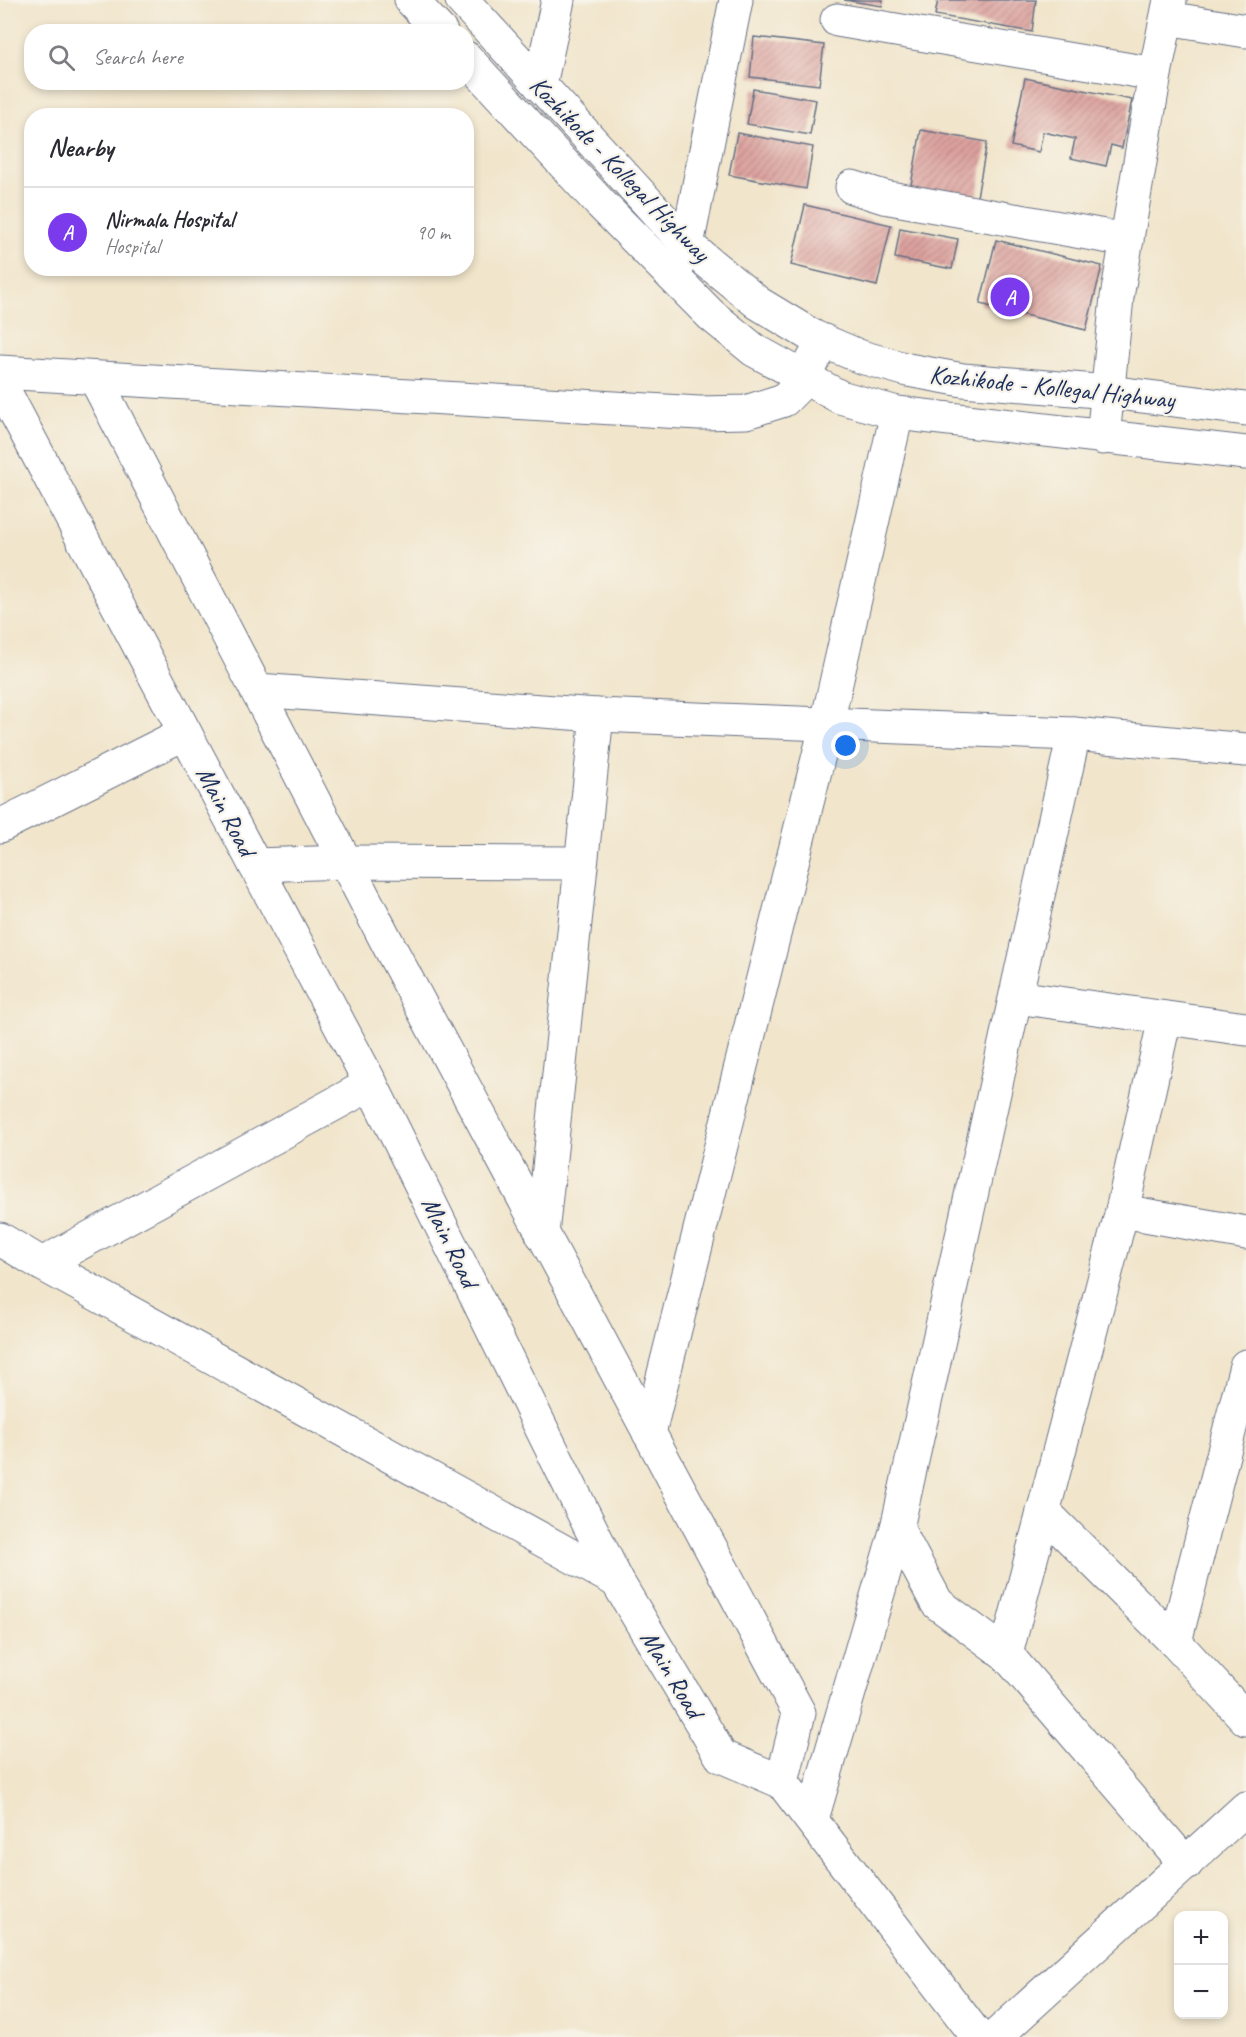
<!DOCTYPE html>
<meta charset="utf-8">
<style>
body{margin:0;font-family:Caveat,sans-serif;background:#f2f2f3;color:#2b2b33}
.controls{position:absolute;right:18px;bottom:18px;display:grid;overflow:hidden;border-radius:12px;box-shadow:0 3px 9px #0003}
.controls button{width:54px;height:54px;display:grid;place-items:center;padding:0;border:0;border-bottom:2px solid #e1e1e2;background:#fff;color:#2b2b33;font:30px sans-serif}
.you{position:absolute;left:846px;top:746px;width:21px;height:21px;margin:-15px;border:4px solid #fff;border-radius:50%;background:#1a73e8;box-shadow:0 0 0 9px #1a73e833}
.badge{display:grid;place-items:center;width:39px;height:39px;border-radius:50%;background:#7c3aed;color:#fff;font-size:20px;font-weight:700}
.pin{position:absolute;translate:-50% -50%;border:3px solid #fff;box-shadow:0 2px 6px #0006}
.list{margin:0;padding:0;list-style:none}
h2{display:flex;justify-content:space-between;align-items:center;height:78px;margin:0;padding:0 24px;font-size:26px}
h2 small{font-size:20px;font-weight:400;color:#7c7c81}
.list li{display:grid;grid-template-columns:39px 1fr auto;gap:18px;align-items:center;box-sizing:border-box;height:90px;padding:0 24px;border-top:2px solid #e1e1e2}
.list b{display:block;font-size:22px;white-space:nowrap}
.list p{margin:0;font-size:20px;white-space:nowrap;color:#7c7c81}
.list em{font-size:20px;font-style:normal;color:#7c7c81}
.icon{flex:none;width:33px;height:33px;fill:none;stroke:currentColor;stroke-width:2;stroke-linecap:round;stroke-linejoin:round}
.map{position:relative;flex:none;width:1246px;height:2037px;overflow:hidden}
.search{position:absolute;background:#fff;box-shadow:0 3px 9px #0003;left:24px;top:24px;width:450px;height:66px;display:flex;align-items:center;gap:15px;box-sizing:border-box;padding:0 21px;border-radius:24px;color:#7c7c81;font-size:22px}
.panel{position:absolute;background:#fff;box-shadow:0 3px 9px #0003;left:24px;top:108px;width:450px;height:168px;border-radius:24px}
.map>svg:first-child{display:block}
.building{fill:url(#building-hatch)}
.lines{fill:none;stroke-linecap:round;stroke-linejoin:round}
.street-casing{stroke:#666f84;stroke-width:35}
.secondary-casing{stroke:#666f84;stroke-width:35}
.primary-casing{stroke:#666f84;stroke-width:35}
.street{stroke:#fff;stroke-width:33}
.secondary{stroke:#fff;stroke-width:33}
.primary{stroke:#fff;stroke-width:33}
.labels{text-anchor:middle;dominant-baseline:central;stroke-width:4.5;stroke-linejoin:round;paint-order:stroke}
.street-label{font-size:26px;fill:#1b2f5e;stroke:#f7f3e8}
</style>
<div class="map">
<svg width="1246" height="2037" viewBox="0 0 1246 2037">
<defs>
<pattern id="building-hatch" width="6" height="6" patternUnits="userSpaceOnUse" patternTransform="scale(1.5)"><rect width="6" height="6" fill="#dda29e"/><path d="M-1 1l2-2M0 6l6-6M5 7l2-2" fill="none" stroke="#b28484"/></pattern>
</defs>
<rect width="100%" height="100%" fill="#f7f3e8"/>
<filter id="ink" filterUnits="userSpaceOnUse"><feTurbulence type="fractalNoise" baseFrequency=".0167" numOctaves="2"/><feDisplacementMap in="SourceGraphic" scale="12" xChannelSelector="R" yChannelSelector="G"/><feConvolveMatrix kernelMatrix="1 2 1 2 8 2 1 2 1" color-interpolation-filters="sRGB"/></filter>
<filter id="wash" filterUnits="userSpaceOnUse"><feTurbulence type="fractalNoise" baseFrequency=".008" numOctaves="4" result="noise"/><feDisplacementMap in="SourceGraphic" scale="24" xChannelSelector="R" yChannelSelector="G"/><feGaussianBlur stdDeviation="1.35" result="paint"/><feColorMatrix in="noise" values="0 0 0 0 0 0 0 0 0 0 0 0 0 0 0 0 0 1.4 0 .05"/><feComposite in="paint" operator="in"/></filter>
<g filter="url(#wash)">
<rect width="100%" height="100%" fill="#f1e5cb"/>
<g id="blocks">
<g class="building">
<polygon points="844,0 883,0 882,6"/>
<polygon points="938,0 1036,0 1032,32 935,15"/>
<polygon points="754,37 824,45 819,85 750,77"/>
<polygon points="1025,78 1132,100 1122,148 1111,145 1106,166 1071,158 1075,139 1043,132 1039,152 1011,146"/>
<polygon points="753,89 816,100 810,135 747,124"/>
<polygon points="921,130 987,142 975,208 909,196"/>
<polygon points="737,133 813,147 806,189 729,175"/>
<polygon points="805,205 891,225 877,286 791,265"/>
<polygon points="900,228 958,239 952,269 895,258"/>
<polygon points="996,240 1102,266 1086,330 980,304"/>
</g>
</g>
</g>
<g filter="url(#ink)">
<use href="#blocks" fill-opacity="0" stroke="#666f84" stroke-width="1.5"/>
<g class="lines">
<defs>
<g id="street">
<polyline points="1167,18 1246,31"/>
<polyline points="837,20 1155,74"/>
<polyline points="540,85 558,0"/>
<polyline points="852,187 884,197 1127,240"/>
<polyline points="677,268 687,245 736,0"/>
<polyline points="1103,438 1117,297 1155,74 1170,0"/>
<polyline points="257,690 597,715 1074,734 1246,750"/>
<polyline points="0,826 185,733"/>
<polyline points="255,865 345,862 581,863"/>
<polyline points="1016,997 1246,1029"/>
<polyline points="1122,1211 1246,1233"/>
<polyline points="542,1234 597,715"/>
<polyline points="0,1239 42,1264 617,1581"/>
<polyline points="42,1264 371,1084"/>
<polyline points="649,1433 827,723 897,413"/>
<polyline points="1043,1511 1175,1642 1246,1719"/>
<polyline points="897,1528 937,1603 1006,1654 1186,1864"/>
<polyline points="1175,1642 1246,1366"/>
<polyline points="1006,1654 1122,1211 1165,1018"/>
<polyline points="812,1819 897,1528 1074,734"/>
<polyline points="995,2037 1246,1808"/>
</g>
<g id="secondary">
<polyline points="0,372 699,413 746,412 784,400 797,387 824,341"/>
<polyline points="95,378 388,944 799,1713 782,1782"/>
<polyline points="0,383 371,1084 617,1581 721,1756 782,1782 978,2037"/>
</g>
<g id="primary">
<polyline points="411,0 441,32"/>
<polyline points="462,0 687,245 758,303 814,337 861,357 908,370 963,380 1109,392 1246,409"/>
<polyline points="466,58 599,202 711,315 754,350 840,397 897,413 1246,453"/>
</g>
</defs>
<use href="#street" class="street-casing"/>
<use href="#secondary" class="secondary-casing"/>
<use href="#primary" class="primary-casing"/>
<use href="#street" class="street"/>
<use href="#secondary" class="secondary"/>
<use href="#primary" class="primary"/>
</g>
</g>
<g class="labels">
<g class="street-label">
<text transform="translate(620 169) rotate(46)">Kozhikode - Kollegal Highway</text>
<text transform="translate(1052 387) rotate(6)">Kozhikode - Kollegal Highway</text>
<text transform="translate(226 811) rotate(62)">Main Road</text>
<text transform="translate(450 1242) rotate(64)">Main Road</text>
<text transform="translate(672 1674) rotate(59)">Main Road</text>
</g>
</g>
</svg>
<div class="controls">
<button>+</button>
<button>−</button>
</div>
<div class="you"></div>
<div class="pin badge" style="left:1010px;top:297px">A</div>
<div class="search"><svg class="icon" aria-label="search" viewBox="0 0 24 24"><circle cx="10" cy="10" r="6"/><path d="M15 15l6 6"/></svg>Search here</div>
<section class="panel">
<h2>Nearby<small></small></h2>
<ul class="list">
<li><span class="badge">A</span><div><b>Nirmala Hospital</b><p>Hospital</p></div><em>90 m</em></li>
</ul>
</section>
</div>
